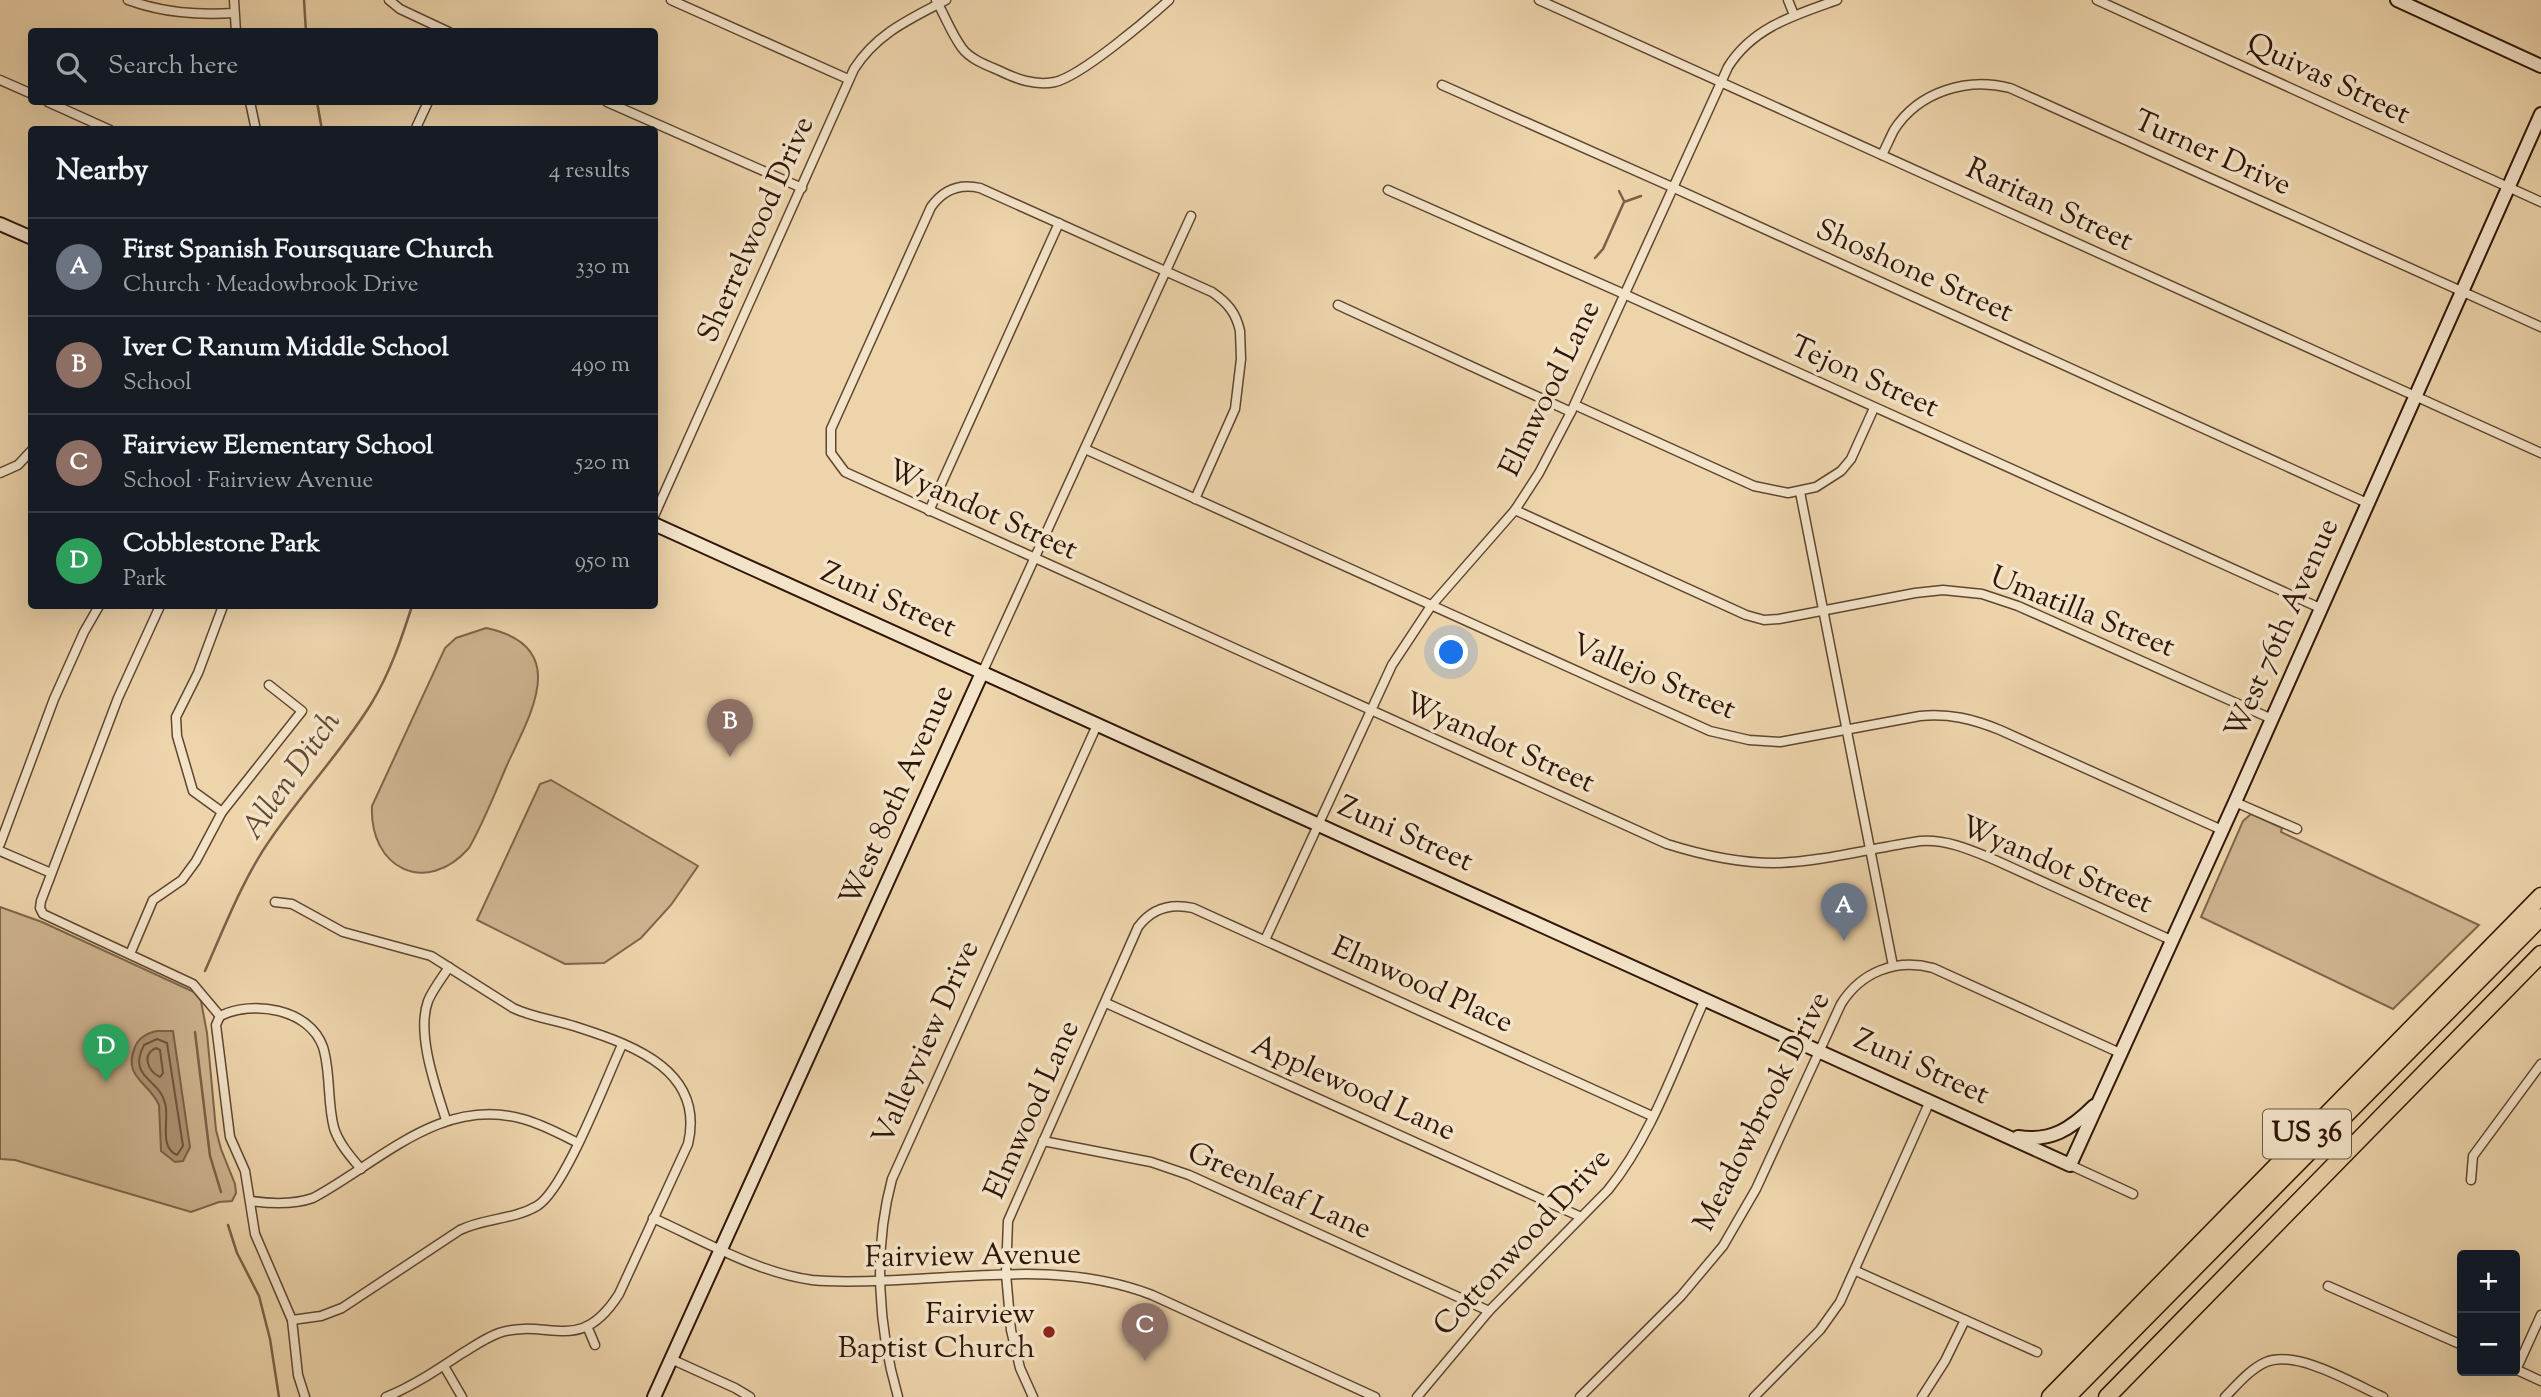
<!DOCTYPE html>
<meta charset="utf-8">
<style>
body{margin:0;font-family:"Sorts Mill Goudy",serif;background:#242831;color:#f1f3f6}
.controls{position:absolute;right:21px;bottom:21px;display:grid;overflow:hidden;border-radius:7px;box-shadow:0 7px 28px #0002}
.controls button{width:63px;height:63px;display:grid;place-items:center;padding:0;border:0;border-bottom:2px solid #363941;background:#171b24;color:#f1f3f6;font:35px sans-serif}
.you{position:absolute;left:1452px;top:653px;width:24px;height:24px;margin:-18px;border:5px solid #fff;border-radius:50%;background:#1a73e8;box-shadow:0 0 0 10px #1a73e833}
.badge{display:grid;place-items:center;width:46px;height:46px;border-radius:50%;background:#2563eb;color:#fff;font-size:23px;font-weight:700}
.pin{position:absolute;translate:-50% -58px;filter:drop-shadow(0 2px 4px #0008)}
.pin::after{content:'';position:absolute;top:37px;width:24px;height:21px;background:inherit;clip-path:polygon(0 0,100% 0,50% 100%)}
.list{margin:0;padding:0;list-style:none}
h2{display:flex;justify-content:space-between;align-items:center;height:91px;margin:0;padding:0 28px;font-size:30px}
h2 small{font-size:23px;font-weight:400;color:#9ea1a6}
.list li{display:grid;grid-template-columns:46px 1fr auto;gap:21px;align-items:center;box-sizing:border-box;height:98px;padding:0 28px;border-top:2px solid #363941}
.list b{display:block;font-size:26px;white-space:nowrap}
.list p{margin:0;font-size:23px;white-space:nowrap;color:#9ea1a6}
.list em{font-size:23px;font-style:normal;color:#9ea1a6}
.icon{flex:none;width:38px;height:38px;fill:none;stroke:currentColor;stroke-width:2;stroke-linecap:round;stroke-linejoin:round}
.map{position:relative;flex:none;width:2541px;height:1397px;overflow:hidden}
.search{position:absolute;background:#171b24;box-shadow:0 7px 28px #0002;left:28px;top:28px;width:630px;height:77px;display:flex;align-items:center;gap:18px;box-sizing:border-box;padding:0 24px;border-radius:7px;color:#9ea1a6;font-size:26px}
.panel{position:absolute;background:#171b24;box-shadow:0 7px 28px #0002;left:28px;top:126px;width:630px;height:483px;border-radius:7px}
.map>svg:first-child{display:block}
.green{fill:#cdb48f;stroke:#7e654b;stroke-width:2}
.water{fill:#ad9373;stroke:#7b6148;stroke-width:2}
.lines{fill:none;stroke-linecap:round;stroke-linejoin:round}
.shore{stroke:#6e543d;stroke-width:2}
.stream{stroke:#7b6148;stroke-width:2.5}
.street-casing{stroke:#5f4630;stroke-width:11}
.secondary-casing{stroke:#301607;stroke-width:16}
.highway-casing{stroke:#301607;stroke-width:19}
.street{stroke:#f3e3c8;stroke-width:8}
.secondary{stroke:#f3e3c8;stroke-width:12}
.highway{stroke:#edd4ab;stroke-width:16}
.poi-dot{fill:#8f2418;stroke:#f3e3c8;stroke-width:2.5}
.labels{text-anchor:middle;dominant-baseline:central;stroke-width:7;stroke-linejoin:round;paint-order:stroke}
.shield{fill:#f3e3c8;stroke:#6a5441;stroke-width:2}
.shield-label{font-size:28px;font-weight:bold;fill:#301607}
.street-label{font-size:30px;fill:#301607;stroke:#f3e3c8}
.poi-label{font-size:30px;fill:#301607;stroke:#f3e3c8;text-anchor:end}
.water-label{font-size:32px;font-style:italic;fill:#624832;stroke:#f3e3c8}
</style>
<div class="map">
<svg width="2541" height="1397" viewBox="0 0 2541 1397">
<rect width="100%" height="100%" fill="#edd4ab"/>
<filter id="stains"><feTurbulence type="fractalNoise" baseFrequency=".00286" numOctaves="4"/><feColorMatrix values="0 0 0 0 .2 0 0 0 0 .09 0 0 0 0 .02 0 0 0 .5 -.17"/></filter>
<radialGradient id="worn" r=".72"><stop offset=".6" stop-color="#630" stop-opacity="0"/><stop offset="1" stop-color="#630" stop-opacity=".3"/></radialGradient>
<g class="green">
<path d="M486,628C572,646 531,713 507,765C495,793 484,822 469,848C426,897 369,868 372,806L445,648L456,638Z"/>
<polygon points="551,780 698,866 671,905 641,938 604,963 565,964 477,920 540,784"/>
<polygon points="2251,814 2282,828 2281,832 2479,925 2393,1009 2201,917 2243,821"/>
<polygon points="0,907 42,922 194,992 201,1001 207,1033 216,1130 221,1149 235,1184 236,1193 232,1201 219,1202 191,1212 15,1160 0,1159"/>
</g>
<path class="water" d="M157,1031H173L190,1147L183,1161L175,1162L161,1151L159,1105C149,1082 122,1077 135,1047C139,1037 147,1033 157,1031Z"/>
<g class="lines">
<g class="shore">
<path d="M157,1039L167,1043L183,1146L177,1155C158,1147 170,1119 165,1103C159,1078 127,1078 144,1045Z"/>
<path d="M156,1048L160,1050L163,1073L160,1077C148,1071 141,1055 156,1048Z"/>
</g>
<g class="stream">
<polyline points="304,0 306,32"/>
<polyline points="317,102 322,130"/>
<polyline points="1619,191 1624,201"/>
<polyline points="1595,258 1603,249 1624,202 1641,196"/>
<path d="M205,971C224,928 244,876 272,837C303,792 342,751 371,704C390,673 401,640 412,606"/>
<polyline points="195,1032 210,1156 221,1192"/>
<polyline points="228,1225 237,1253 259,1296 270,1339 279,1397"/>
</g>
<defs>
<g id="street">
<path d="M128,0C164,13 197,15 234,13"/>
<polyline points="234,0 236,32"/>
<polyline points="389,0 400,9 449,32"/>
<polyline points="671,0 848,79"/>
<path d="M936,0C945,16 951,33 962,48C970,59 986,65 998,70C1016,79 1035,86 1055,82C1081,76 1147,20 1169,0"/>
<polyline points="1539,0 2541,453"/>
<polyline points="1788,0 1794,15"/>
<polyline points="2097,0 2541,202"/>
<polyline points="0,80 32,94"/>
<polyline points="1442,85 1672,187 2367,503"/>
<polyline points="48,102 110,130"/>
<polyline points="250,102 256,130"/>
<polyline points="607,102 802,188"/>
<polyline points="415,130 428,102"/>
<path d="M1882,155C1886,147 1890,138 1894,130C1919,91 1968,77 2010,88L2541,327"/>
<polyline points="1388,190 1624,294 2320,608"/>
<polyline points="1338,305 1571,412"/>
<polyline points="1575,405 1754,486 1788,493 1816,487 1841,471 1851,459 1874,408"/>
<path d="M1085,449L1710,731L1749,740L1780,742L1920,716C1949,713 1973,719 2000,730L2222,830"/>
<polyline points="0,473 18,465 32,450"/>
<polyline points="1800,492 1893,966"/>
<path d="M1195,499L1235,409L1241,359L1240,331C1236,313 1228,303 1212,292L980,188C959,183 943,190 931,207L831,429V453L845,472L1667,844C1702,855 1737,863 1774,863C1822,862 1872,848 1920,841C1947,839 1971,850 1995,860L2171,940"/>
<polyline points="1515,510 1746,615 1764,620 1779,619 1915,593 1943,590 1982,594 2018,606 2272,719"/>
<polyline points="929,511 1059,223"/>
<path d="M654,516L854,69C877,33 910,19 946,0"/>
<polyline points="160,606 118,698 41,901 40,908 43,914 193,984 220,1016"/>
<polyline points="982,673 1191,216"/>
<polyline points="2235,802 2297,829"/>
<polyline points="222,812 193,791 177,736 176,717 198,673 223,606"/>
<polyline points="0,844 54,699 84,632 99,606"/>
<polyline points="0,851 51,873"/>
<path d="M275,902L292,904L343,932L431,956L513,1008C534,1018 557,1020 580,1028C636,1046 705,1072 688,1144L619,1294C579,1357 549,1317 499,1333C485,1338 473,1347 461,1354C437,1370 413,1386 386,1397"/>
<path d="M1265,940L1392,665L1431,606L1515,510L1539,473L1571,412L1728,67C1753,27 1795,15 1837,0"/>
<polyline points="130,954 153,900 182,880 196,861 222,812 302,711 269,685"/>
<polyline points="1106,1003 1581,1217"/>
<polyline points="220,1016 216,1025 230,1137 245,1171 255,1234 292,1320 298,1375 305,1397"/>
<path d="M220,1016C252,1000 309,1008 323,1047C331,1073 327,1102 334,1128C339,1144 351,1157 361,1169"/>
<path d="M446,1120C436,1088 416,1034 428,1001C433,989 442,978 449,967"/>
<polyline points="1043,1141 1151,1162 1189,1175 1489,1311"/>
<polyline points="2070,1165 2133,1194"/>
<polyline points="2471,1180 2473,1156 2541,1064"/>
<path d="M251,1201C272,1204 293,1205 313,1198C380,1162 441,1096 523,1119C542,1124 560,1134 578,1143"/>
<path d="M653,1218C702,1240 758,1273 812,1280C840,1283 870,1281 898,1280C984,1276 1069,1263 1152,1295L1375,1397"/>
<polyline points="1856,1271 2037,1352"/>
<polyline points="2328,1286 2462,1345"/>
<path d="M292,1320L321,1316L342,1308L460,1230C484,1218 513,1220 537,1206C565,1189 606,1079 622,1045"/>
<polyline points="587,1326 595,1345"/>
<polyline points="671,1359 735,1388 750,1397"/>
<polyline points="444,1366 462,1397"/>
<polyline points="2515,1369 2541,1381"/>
<polyline points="2516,1370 2541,1315"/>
<path d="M898,1397C878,1328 873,1249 892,1179L1097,725"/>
<path d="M1033,1397L1020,1368L1011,1330L1006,1274L1008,1221L1138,927C1152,908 1171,903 1193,908L1652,1116"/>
<path d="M1417,1397L1489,1311L1608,1190C1652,1136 1676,1063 1705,999"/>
<path d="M1580,1397L1681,1296L1723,1246L1756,1189L1841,1004C1861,972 1896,958 1933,968L2120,1053"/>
<polyline points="1754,1397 1820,1330 1840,1302 1930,1101"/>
<polyline points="1922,1397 1945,1361 1965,1320"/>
<path d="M2225,1397C2237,1385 2250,1369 2266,1362C2296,1349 2354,1384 2383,1397"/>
</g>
<g id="secondary">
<polyline points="2397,0 2541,66"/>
<polyline points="0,224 32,238"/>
<polyline points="654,524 2070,1165 2235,802 2541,114"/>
<path d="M2018,1137C2051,1142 2071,1129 2094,1106"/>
<polyline points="654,1397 982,673"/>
</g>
<g id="highway">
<polyline points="2050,1397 2541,896"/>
<polyline points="2067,1397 2541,917"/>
<polyline points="2107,1397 2541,954"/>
</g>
</defs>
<use href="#street" class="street-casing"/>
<use href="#secondary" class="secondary-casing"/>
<use href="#highway" class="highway-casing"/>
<use href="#street" class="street"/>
<use href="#secondary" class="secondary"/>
<use href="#highway" class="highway"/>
</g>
<circle class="poi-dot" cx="1049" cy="1332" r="7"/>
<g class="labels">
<rect class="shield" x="2263" y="1109.5" width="88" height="49" rx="5"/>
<g class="shield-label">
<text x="2307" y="1134">US 36</text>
</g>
<g class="street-label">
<text transform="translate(2328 80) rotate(25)">Quivas Street</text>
<text transform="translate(2212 154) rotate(24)">Turner Drive</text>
<text transform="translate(2049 206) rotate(25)">Raritan Street</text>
<text transform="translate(757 230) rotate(-66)">Sherrelwood Drive</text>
<text transform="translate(1914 272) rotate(24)">Shoshone Street</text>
<text transform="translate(1864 378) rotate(24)">Tejon Street</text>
<text transform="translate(1551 389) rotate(-64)">Elmwood Lane</text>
<text transform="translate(982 511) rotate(24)">Wyandot Street</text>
<text transform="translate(888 601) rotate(24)">Zuni Street</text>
<text transform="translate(2082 613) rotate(22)">Umatilla Street</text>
<text transform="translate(2283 629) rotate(-66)">West 76th Avenue</text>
<text transform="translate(1653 678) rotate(23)">Vallejo Street</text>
<text transform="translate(1499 744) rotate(24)">Wyandot Street</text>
<text transform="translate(898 796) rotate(-66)">West 80th Avenue</text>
<text transform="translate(1405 835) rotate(24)">Zuni Street</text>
<text transform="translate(2056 866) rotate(23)">Wyandot Street</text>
<text transform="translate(1422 986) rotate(24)">Elmwood Place</text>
<text transform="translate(927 1043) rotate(-66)">Valleyview Drive</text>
<text transform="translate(1921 1068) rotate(24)">Zuni Street</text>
<text transform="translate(1353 1089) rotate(24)">Applewood Lane</text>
<text transform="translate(1033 1110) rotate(-66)">Elmwood Lane</text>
<text transform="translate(1763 1112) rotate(-63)">Meadowbrook Drive</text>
<text transform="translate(1279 1192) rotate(24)">Greenleaf Lane</text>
<text transform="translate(1523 1243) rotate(-47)">Cottonwood Drive</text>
<text transform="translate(973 1257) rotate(-1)">Fairview Avenue</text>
</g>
<g class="poi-label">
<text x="1035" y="1315">Fairview<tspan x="1035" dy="34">Baptist Church</tspan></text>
</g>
<g class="water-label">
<text transform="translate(292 776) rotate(-55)">Allen Ditch</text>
</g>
</g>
<rect width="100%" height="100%" filter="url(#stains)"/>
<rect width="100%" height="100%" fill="url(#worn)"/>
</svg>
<div class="controls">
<button>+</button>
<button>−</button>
</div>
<div class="you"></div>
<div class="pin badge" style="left:1844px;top:941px;background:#6b7280">A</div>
<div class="pin badge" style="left:730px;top:757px;background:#8d6e63">B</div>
<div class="pin badge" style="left:1145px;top:1361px;background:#8d6e63">C</div>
<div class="pin badge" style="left:106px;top:1082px;background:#2e9e5b">D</div>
<div class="search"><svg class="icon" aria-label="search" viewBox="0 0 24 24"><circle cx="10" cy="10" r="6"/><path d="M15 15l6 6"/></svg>Search here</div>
<section class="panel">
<h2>Nearby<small>4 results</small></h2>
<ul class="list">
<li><span class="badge" style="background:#6b7280">A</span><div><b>First Spanish Foursquare Church</b><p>Church · Meadowbrook Drive</p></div><em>330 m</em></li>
<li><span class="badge" style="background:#8d6e63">B</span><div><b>Iver C Ranum Middle School</b><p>School</p></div><em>490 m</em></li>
<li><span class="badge" style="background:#8d6e63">C</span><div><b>Fairview Elementary School</b><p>School · Fairview Avenue</p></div><em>520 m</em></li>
<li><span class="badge" style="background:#2e9e5b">D</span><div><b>Cobblestone Park</b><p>Park</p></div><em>950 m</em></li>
</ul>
</section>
</div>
